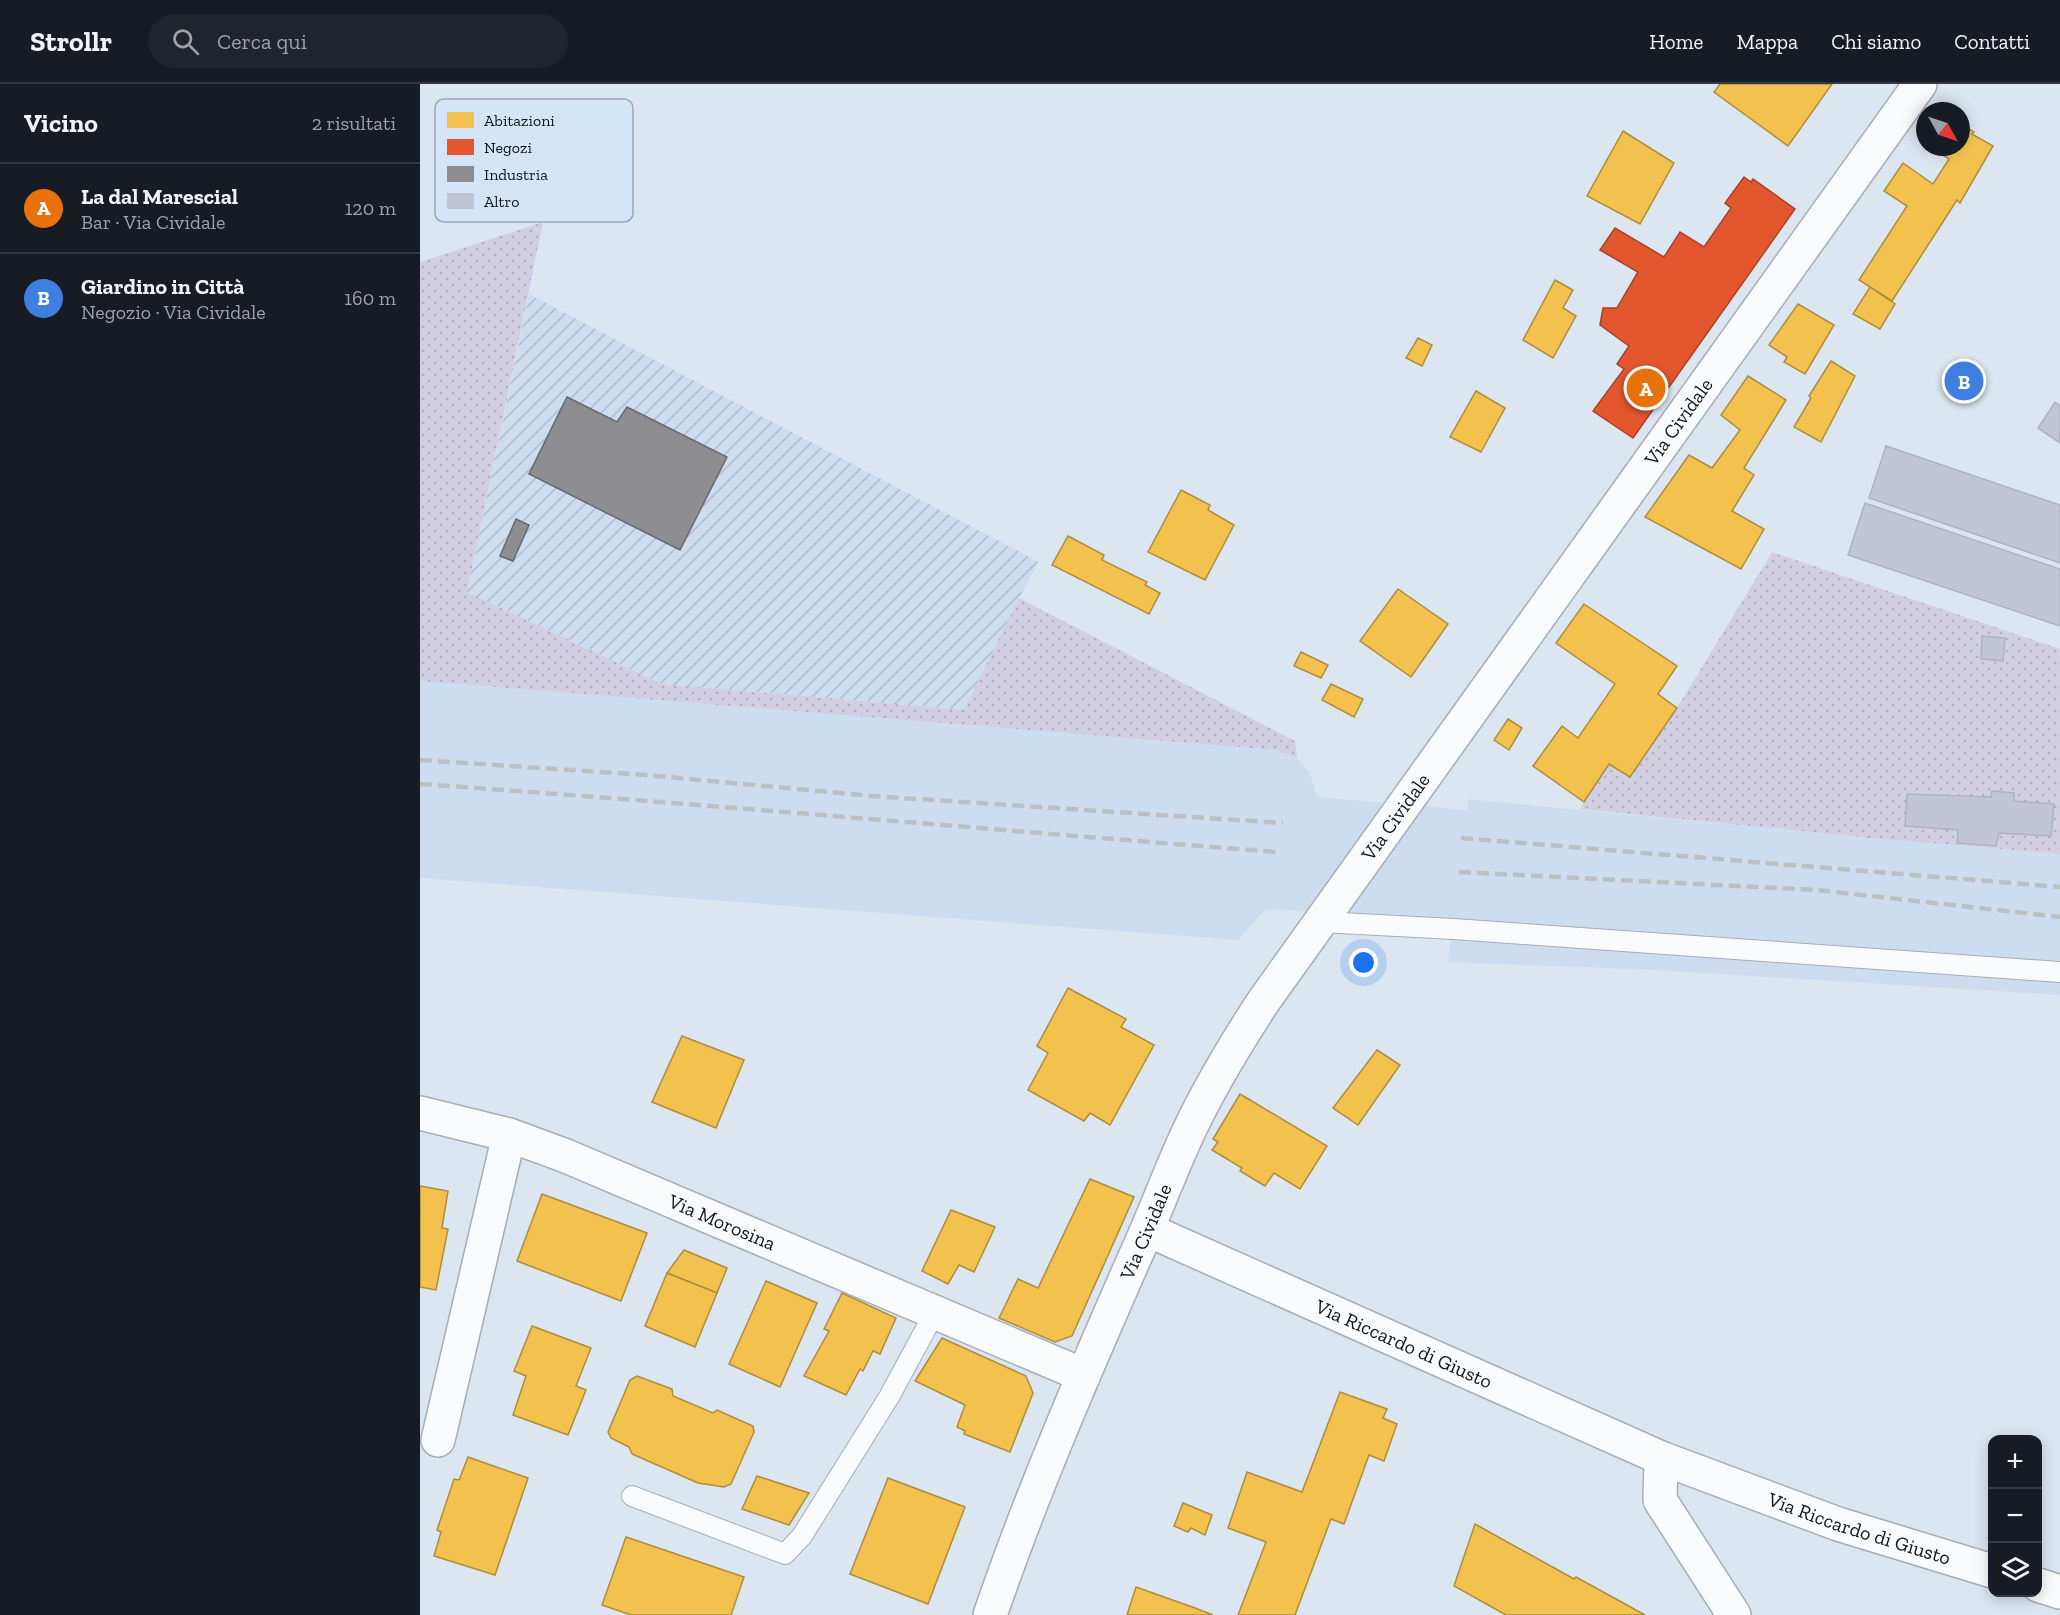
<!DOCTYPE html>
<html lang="it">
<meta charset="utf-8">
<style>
body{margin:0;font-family:"Zilla Slab",serif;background:#20242c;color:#f1f3f6}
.controls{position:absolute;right:18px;bottom:18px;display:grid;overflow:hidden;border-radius:12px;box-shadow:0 3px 15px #0003}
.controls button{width:54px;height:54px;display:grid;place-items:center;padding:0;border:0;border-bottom:2px solid #363941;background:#171b24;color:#f1f3f6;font:30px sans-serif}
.compass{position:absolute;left:1496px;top:18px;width:54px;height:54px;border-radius:50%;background:#171b24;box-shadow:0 3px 15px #0003;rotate:130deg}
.you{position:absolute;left:944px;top:879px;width:21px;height:21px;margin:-15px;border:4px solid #fff;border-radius:50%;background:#1a73e8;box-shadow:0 0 0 9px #1a73e833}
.badge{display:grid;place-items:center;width:39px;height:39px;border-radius:50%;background:#1a73e8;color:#fff;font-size:20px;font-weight:700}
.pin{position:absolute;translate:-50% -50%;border:3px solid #fff;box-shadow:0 2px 6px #0006}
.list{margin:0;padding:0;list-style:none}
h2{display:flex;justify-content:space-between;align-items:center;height:78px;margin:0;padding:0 24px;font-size:26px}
h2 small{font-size:20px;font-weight:400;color:#9ea1a6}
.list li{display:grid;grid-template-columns:39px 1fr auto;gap:18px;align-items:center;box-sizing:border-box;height:90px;padding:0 24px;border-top:2px solid #363941}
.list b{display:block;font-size:22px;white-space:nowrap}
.list p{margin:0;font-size:20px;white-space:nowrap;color:#9ea1a6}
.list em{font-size:20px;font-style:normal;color:#9ea1a6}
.icon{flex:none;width:33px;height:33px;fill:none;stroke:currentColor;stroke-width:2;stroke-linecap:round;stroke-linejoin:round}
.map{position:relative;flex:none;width:1640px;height:1531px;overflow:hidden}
header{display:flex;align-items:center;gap:36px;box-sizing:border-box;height:84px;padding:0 30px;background:#171b24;border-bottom:2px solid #363941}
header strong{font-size:28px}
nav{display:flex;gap:33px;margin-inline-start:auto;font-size:21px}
.search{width:420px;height:54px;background:#20242c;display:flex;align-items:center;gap:15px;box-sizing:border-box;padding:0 21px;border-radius:33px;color:#9ea1a6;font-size:22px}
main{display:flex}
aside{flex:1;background:#171b24}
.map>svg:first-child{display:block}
.built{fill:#cdddef}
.industrial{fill:url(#industrial-furrows)}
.grass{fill:url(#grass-dots)}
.homes{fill:#f2c14e;stroke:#ae8d3f;stroke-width:1.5}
.shops{fill:#e4572e;stroke:#a44328;stroke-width:1.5}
.industry{fill:#8d8d92;stroke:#67696e;stroke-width:1.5}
.building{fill:#c1c6d2;stroke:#aeb3bc;stroke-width:1.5}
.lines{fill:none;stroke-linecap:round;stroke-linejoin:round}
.lane-casing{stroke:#a6adb5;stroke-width:22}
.street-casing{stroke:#a6adb5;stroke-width:36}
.primary-casing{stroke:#a6adb5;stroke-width:36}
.lane{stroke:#fafbfd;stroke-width:20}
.street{stroke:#fafbfd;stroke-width:33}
.primary{stroke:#fafbfd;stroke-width:33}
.rail{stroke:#bdc0c2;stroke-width:4.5;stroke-dasharray:12 6;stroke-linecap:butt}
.labels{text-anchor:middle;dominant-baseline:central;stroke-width:6;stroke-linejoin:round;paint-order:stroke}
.street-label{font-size:20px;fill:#0f151b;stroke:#d4e5f8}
.key{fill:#d4e5f8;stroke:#99a7b6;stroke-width:1.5}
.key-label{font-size:16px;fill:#0f151b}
</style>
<header>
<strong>Strollr</strong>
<div class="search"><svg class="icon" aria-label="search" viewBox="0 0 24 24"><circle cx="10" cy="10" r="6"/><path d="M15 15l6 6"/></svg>Cerca qui</div>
<nav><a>Home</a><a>Mappa</a><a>Chi siamo</a><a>Contatti</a></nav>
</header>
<main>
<aside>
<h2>Vicino<small>2 risultati</small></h2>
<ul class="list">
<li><span class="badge" style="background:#e8710a">A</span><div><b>La dal Marescial</b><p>Bar · Via Cividale</p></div><em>120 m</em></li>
<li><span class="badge" style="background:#3f7fe0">B</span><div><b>Giardino in Città</b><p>Negozio · Via Cividale</p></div><em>160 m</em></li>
</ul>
</aside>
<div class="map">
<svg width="1640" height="1531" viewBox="0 0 1640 1531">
<defs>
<pattern id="industrial-furrows" width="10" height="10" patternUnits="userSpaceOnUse" patternTransform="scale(1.5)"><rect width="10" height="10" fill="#cdddef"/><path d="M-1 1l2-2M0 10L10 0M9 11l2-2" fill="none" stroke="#afbdcc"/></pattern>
<pattern id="grass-dots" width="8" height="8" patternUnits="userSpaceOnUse" patternTransform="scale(1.5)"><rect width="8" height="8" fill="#d3cfe3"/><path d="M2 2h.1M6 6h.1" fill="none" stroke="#b4b1c2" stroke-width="1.8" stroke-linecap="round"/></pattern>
</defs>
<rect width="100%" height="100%" fill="#dce6f0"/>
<polygon class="built" points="0,597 856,666 877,674 890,689 897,713 1047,726 1048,715 1449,754 1640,770 1640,911 1236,886 1028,878 1034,837 846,825 818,856 0,794"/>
<polygon class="industrial" points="109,210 619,478 599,514 544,626 242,600 47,508"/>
<g class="grass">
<polygon points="123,138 47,508 242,600 544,626 599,514 875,657 877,674 856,666 0,597 0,178"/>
<polygon points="1352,468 1640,565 1640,770 1449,754 1160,725 1189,680 1210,693 1257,624"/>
</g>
<g class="homes">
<polygon points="1300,0 1412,0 1368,62 1294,8"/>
<polygon points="1541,39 1554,48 1552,50 1573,62 1540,119 1537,116 1472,217 1439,196 1487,122 1464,107 1483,79 1513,100 1529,75 1510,63 1541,63"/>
<polygon points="1203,47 1254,79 1220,140 1167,112"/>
<polygon points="1135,196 1153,206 1143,224 1156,232 1133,274 1103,256"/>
<polygon points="1450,203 1475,220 1460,245 1433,230"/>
<polygon points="1378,220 1414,241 1385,290 1364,278 1367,273 1349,261"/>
<polygon points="998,254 1012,261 1002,282 986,274"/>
<polygon points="1411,277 1435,292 1401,358 1374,343 1391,314 1389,312"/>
<polygon points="1328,292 1366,316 1324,384 1334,391 1312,427 1344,445 1321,485 1225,433 1269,371 1292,384 1320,346 1301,331"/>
<polygon points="1056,307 1085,324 1061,368 1030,353"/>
<polygon points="761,406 790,421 788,426 814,441 785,496 728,468"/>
<polygon points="648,452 684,471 682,476 727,498 725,501 740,509 729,530 632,481"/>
<polygon points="978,505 1028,540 991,593 940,557"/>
<polygon points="1164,520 1257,582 1238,610 1257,624 1210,693 1189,680 1164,718 1113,682 1142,642 1158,654 1195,600 1136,559"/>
<polygon points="881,568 908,581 901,594 874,582"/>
<polygon points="911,600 943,615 934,633 902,616"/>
<polygon points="1088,635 1102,644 1089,666 1074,656"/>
<polygon points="648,904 706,935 701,943 734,961 690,1041 670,1029 664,1037 608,1006 628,969 617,962"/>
<polygon points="262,952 324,976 296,1044 232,1018"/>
<polygon points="957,966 980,981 938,1041 913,1024"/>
<polygon points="820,1010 907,1062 880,1105 854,1089 845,1102 820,1087 822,1084 792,1066 798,1058 793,1055"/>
<polygon points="670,1095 714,1113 652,1252 635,1258 579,1234 598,1195 618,1204"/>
<polygon points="0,1102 28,1107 22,1144 28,1145 16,1206 0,1203"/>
<polygon points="122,1110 227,1149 201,1217 97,1177"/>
<polygon points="531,1126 575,1143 554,1188 539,1181 528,1200 502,1187"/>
<polygon points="264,1166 307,1184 297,1209 247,1189"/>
<polygon points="247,1189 297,1209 275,1263 225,1242"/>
<polygon points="346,1197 397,1219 360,1303 309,1280"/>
<polygon points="422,1209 476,1234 460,1270 453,1267 443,1287 440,1285 426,1311 384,1292 409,1247 404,1245"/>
<polygon points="112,1242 171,1264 156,1302 166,1306 148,1351 93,1331 106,1292 94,1287"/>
<polygon points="522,1254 606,1292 613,1309 590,1368 544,1350 545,1347 537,1343 545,1321 495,1297"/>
<polygon points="217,1292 252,1305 253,1312 293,1329 297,1326 333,1342 334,1348 311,1400 304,1403 278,1399 212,1370 209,1363 191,1354 188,1348 210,1296"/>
<polygon points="920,1308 967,1325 963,1334 977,1340 964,1377 949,1371 924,1440 911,1435 875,1531 818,1531 846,1458 808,1444 827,1388 882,1408"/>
<polygon points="48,1373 108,1394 75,1491 14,1472 21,1448 17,1446 34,1395 39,1396"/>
<polygon points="337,1392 389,1409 369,1441 322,1425"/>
<polygon points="468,1394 545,1423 508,1520 430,1490"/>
<polygon points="763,1419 792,1431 785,1451 771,1444 768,1448 754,1442"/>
<polygon points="1055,1440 1154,1495 1156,1493 1225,1531 1086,1531 1034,1502"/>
<polygon points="206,1453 324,1493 311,1531 211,1531 182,1521"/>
<polygon points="716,1503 775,1524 793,1531 707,1531"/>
</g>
<polygon class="shops" points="1324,93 1331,98 1333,95 1375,125 1213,354 1173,327 1204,285 1197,280 1209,262 1180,241 1183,224 1197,224 1218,188 1180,166 1195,144 1244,173 1260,148 1284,163 1311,124 1305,119"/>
<g class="industry">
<polygon points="147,313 197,338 207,323 307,373 260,466 109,390"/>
<polygon points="96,435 109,441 93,477 80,472"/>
</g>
<g class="building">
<polygon points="1635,318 1640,322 1640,359 1618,344"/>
<polygon points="1466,362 1640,421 1640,479 1449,414"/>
<polygon points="1445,419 1640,485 1640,542 1428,471"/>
<polygon points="1562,552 1585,554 1583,577 1561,575"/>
<polygon points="1572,707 1594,709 1594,717 1634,720 1631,752 1579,749 1576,762 1537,759 1538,746 1485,742 1487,710 1571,713"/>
</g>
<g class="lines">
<defs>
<g id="lane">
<polyline points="901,838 1034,845 1640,888"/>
<polyline points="212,1412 365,1470 382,1452 469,1313 515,1228"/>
</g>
<g id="street">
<path id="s1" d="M0,1029L89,1051L146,1072L663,1291"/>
<path id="s2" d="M728,1146L1241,1374L1418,1440L1572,1487"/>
<polyline points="18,1356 89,1051"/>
<polyline points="1241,1374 1240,1416 1314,1531"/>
<polyline points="1618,1501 1640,1508"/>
</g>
<g id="primary">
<path id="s3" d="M570,1531C612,1409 663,1291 715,1173C732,1136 746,1098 763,1060C785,1010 813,964 843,918L1500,0"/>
</g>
</defs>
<use href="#lane" class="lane-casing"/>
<use href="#street" class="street-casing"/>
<use href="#primary" class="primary-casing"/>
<use href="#lane" class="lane"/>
<use href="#street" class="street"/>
<use href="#primary" class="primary"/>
<g class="rail">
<polyline points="0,676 226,691 452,712 863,739"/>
<path d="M0,700C286,720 571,746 857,768"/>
<polyline points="1041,754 1640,803"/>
<polyline points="1039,788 1397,806 1640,833"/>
</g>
</g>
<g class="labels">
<g class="street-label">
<text stroke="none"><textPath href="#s3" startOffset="1386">Via Cividale</textPath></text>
<text stroke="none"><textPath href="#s3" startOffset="900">Via Cividale</textPath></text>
<text stroke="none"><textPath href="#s1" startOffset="322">Via Morosina</textPath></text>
<text stroke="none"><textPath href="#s3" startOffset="414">Via Cividale</textPath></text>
<text stroke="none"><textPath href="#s2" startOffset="280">Via Riccardo di Giusto</textPath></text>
<text stroke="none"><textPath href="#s2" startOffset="772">Via Riccardo di Giusto</textPath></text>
</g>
</g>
<rect x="15" y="15" width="198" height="123" rx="9" class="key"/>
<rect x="27" y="28" width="27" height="16" fill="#f2c14e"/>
<rect x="27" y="55" width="27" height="16" fill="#e4572e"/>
<rect x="27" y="82" width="27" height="16" fill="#8d8d92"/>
<rect x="27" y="109" width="27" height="16" fill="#c1c6d2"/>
<g class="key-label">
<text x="64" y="42">Abitazioni</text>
<text x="64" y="69">Negozi</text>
<text x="64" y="96">Industria</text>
<text x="64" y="123">Altro</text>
</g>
</svg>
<div class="controls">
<button>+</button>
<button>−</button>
<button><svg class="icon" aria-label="layers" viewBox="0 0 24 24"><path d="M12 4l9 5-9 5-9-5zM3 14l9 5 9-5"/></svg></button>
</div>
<svg class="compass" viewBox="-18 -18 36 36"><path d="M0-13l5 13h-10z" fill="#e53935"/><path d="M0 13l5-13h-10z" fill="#9ea1a6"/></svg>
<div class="you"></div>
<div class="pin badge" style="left:1226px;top:304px;background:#e8710a">A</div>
<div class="pin badge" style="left:1544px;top:297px;background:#3f7fe0">B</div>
</div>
</main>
